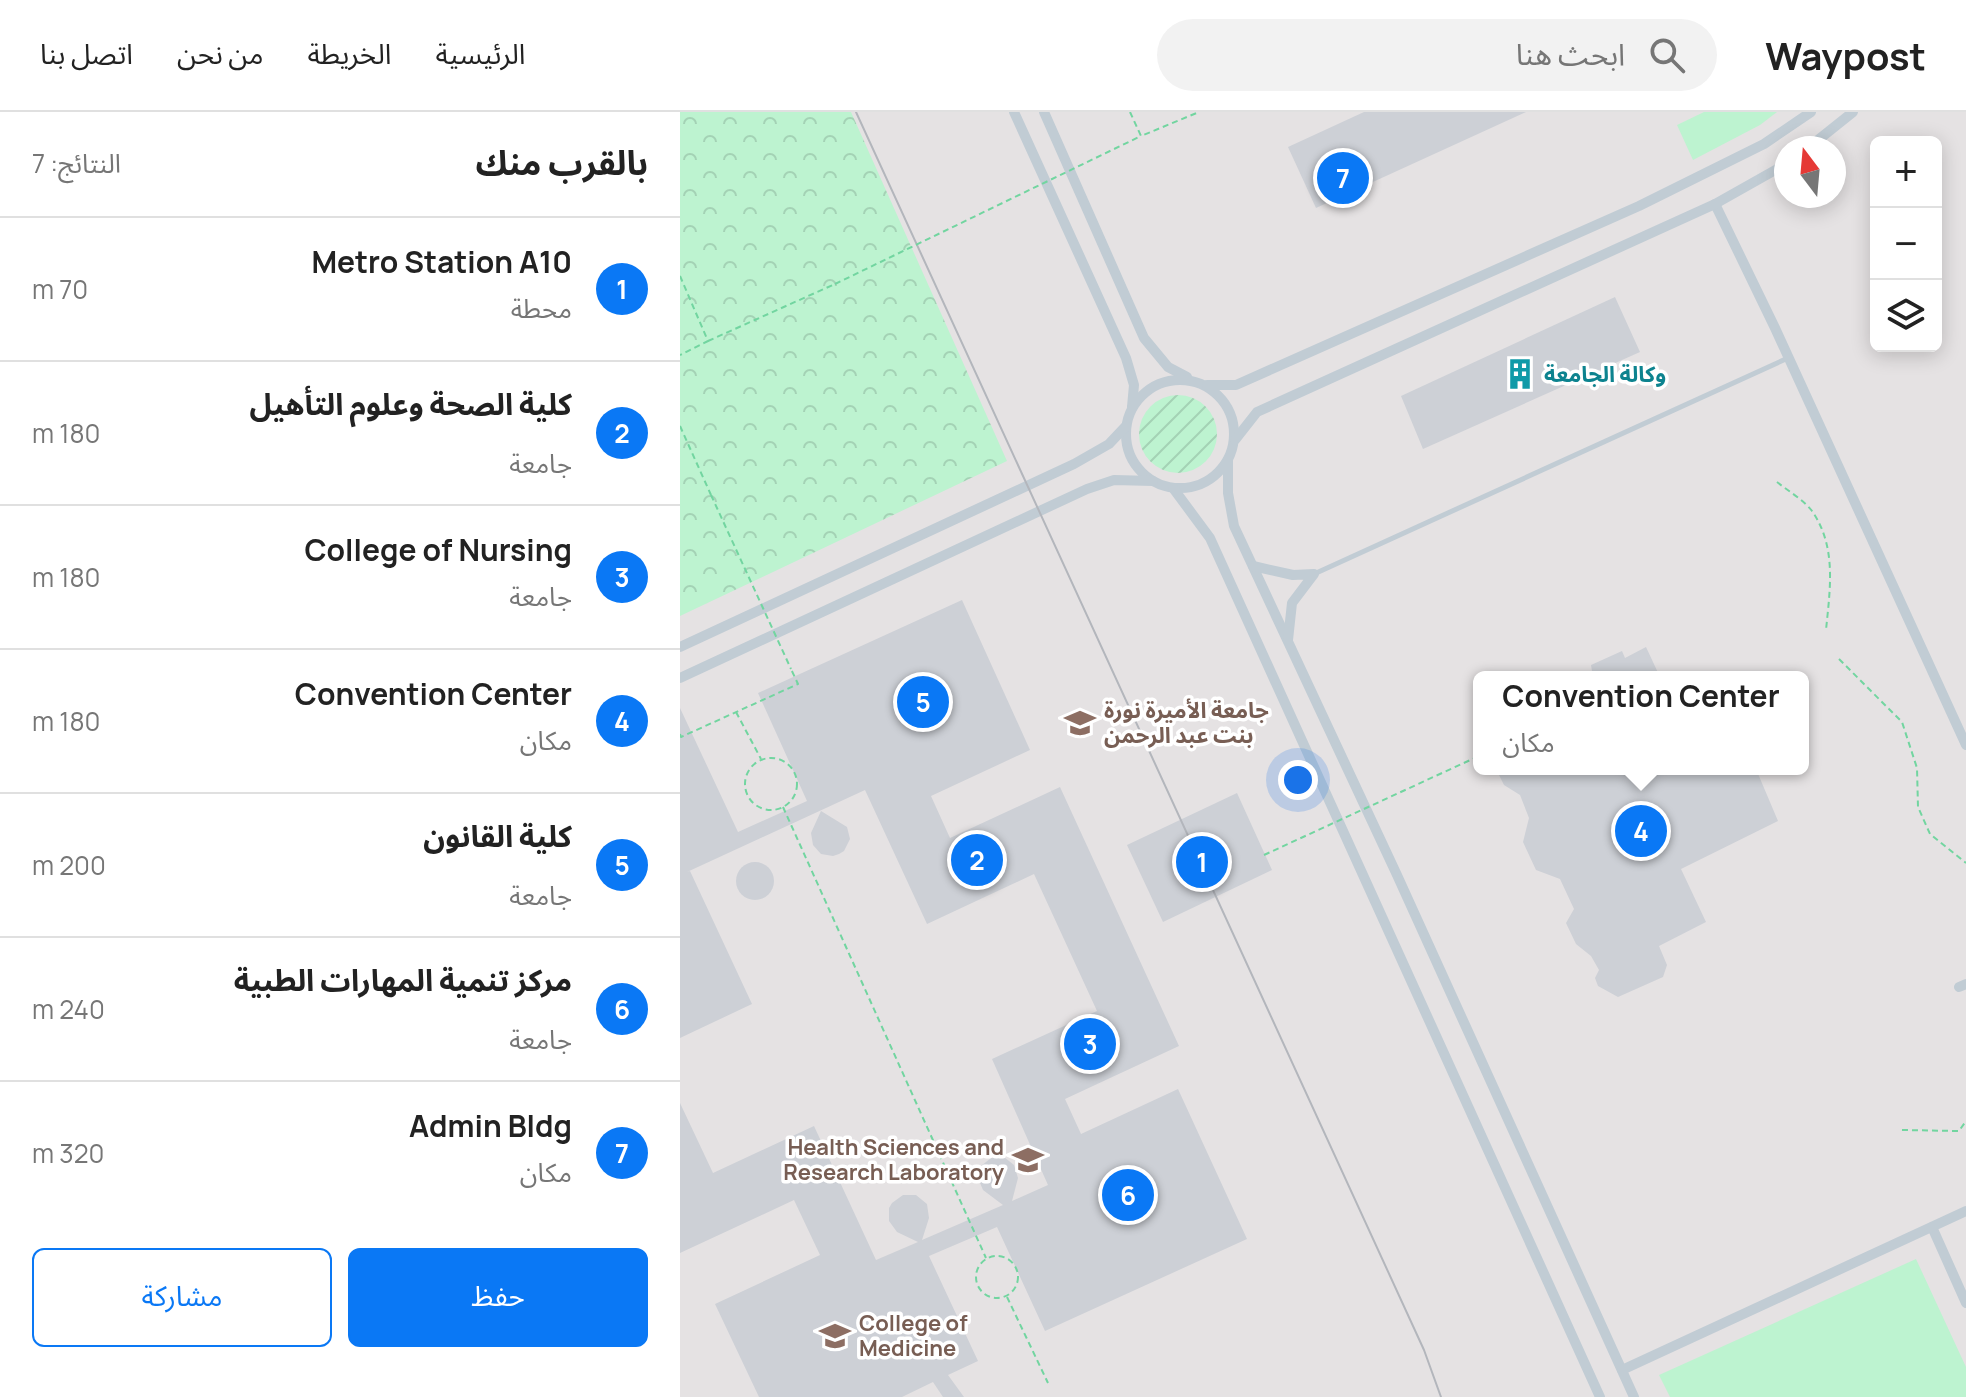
<!DOCTYPE html>
<html lang="ar">
<meta charset="utf-8">
<style>
body{margin:0;font-family:Manrope,"Noto Sans Arabic",sans-serif;background:#f2f2f2;color:#222;direction:rtl}
.controls{position:absolute;right:24px;top:24px;display:grid;overflow:hidden;border-radius:12px;box-shadow:0 4px 20px #0003}
.controls button{width:72px;height:72px;display:grid;place-items:center;padding:0;border:0;border-bottom:2px solid #e0e0e0;background:#fff;color:#222;font:40px sans-serif}
.compass{position:absolute;left:1094px;top:24px;width:72px;height:72px;border-radius:50%;background:#fff;box-shadow:0 4px 20px #0003;rotate:344deg}
.you{position:absolute;left:618px;top:668px;width:28px;height:28px;margin:-20px;border:6px solid #fff;border-radius:50%;background:#1a73e8;box-shadow:0 0 0 12px #1a73e833}
.badge{display:grid;place-items:center;width:52px;height:52px;border-radius:50%;background:#0a78f5;color:#fff;font-size:26px;font-weight:700}
.pin{position:absolute;translate:-50% -50%;border:4px solid #fff;box-shadow:0 2px 8px #0006}
.popup{position:absolute;left:793px;top:559px;width:336px;height:104px;box-sizing:border-box;display:grid;place-content:center;border-radius:12px;background:#fff;filter:drop-shadow(0 2px 6px #0005);font-size:26px;white-space:nowrap;color:#767676}
.popup b{font-size:30px;color:#222}
.popup::after{content:'';position:absolute;left:50%;top:100%;margin-left:-16px;border:16px solid transparent;border-top-color:#fff}
.list{margin:0;padding:0;list-style:none}
h2{display:flex;justify-content:space-between;align-items:center;height:104px;margin:0;padding:0 32px;font-size:34px}
h2 small{font-size:26px;font-weight:400;color:#767676}
.list li{display:grid;grid-template-columns:52px 1fr auto;gap:24px;align-items:center;box-sizing:border-box;height:144px;padding:0 32px;border-top:2px solid #e0e0e0}
.list b{display:block;font-size:30px;white-space:nowrap}
.list p{margin:0;font-size:26px;white-space:nowrap;color:#767676}
.list em{font-size:26px;font-style:normal;color:#767676}
.actions{display:flex;gap:16px;padding:24px 32px}
.actions a{flex:1;padding:18px 0;border:2px solid #0a78f5;border-radius:12px;text-align:center;font-size:28px;color:#0a78f5}
.actions .main{background:#0a78f5;color:#fff}
.icon{flex:none;width:44px;height:44px;fill:none;stroke:currentColor;stroke-width:2;stroke-linecap:round;stroke-linejoin:round}
.map{position:relative;flex:none;width:1286px;height:1285px;overflow:hidden;direction:ltr}
header{display:flex;align-items:center;gap:48px;box-sizing:border-box;height:112px;padding:0 40px;background:#fff;border-bottom:2px solid #e0e0e0}
header strong{font-size:38px}
nav{display:flex;gap:44px;margin-inline-start:auto;font-size:28px}
.search{width:560px;height:72px;background:#f2f2f2;display:flex;align-items:center;gap:20px;box-sizing:border-box;padding:0 28px;border-radius:44px;color:#767676;font-size:30px}
main{display:flex}
aside{flex:1;background:#fff}
.map>svg:first-child{display:block}
.education{fill:#e5e2e3;fill-rule:evenodd}
.grass{fill:#bdf3d0}
.park{fill:url(#park-crowns)}
.garden{fill:url(#garden-furrows)}
.building{fill:#cdd0d6}
.lines{fill:none;stroke-linecap:round;stroke-linejoin:round}
.path{stroke:#72d5a0;stroke-width:2;stroke-dasharray:6 4;stroke-linecap:butt}
.lane{stroke:#c1ccd4;stroke-width:5}
.street{stroke:#c1ccd4;stroke-width:10}
.tram{stroke:#b3b6bc;stroke-width:2}
.path-bridge{stroke:#72d5a0;stroke-width:2;stroke-dasharray:6 4;stroke-linecap:butt}
.labels{text-anchor:middle;dominant-baseline:central;stroke-width:7;stroke-linejoin:round;paint-order:stroke}
.culture-label{font-size:22px;font-weight:bold;fill:#0d838f;stroke:#fff;text-anchor:start}
.education-label{font-size:22px;font-weight:bold;fill:#785e54;stroke:#fff;text-anchor:start}
</style>
<header>
<strong>Waypost</strong>
<div class="search"><svg class="icon" aria-label="search" viewBox="0 0 24 24"><circle cx="10" cy="10" r="6"/><path d="M15 15l6 6"/></svg>ابحث هنا</div>
<nav><a>الرئيسية</a><a>الخريطة</a><a>من نحن</a><a>اتصل بنا</a></nav>
</header>
<main>
<div class="map">
<svg width="1286" height="1285" viewBox="0 0 1286 1285">
<defs>
<pattern id="park-crowns" width="20" height="18" patternUnits="userSpaceOnUse" patternTransform="scale(2)"><rect width="20" height="18" fill="#bdf3d0"/><path d="M2 6a3 3 0 1 1 6 0M12 15a3 3 0 1 1 6 0" fill="none" stroke="#a4d2b5"/></pattern>
<pattern id="garden-furrows" width="10" height="10" patternUnits="userSpaceOnUse" patternTransform="scale(2)"><rect width="10" height="10" fill="#bdf3d0"/><path d="M-1 1l2-2M0 10L10 0M9 11l2-2" fill="none" stroke="#a4d2b5"/></pattern>
</defs>
<rect width="100%" height="100%" fill="#f3f1f1"/>
<path class="education" d="M0,0H1286V1285H0ZM1196,30H1256V234H1196ZM1106,36H1154V84H1106ZM799,565H1123V657H799Z"/>
<g class="grass">
<polygon points="1024,0 1097,0 1080,13 1013,48 997,13"/>
<polygon points="1236,1147 1286,1255 1286,1285 990,1285 979,1263"/>
</g>
<polygon class="park" points="0,0 171,0 327,349 0,504"/>
<circle class="garden" cx="498" cy="322" r="39"/>
<g class="building">
<polygon points="684,0 846,0 636,96 608,35"/>
<polygon points="935,185 960,240 743,337 721,284"/>
<polygon points="282,488 350,638 251,684 270,726 380,675 499,934 385,987 401,1022 498,977 567,1127 365,1219 317,1115 249,1144 298,1249 268,1263 284,1285 263,1285 253,1270 222,1285 79,1285 35,1192 140,1143 114,1088 0,1141 0,991 33,1061 134,1014 196,1148 238,1130 217,1120 209,1109 209,1096 212,1091 223,1083 236,1083 247,1092 249,1106 242,1128 323,1093 303,1078 298,1066 301,1054 311,1046 324,1045 334,1053 338,1066 332,1089 368,1073 312,947 417,899 354,762 247,812 185,678 7,760 10,759 72,892 0,926 0,596 58,720 127,689 78,581"/>
<polygon points="966,535 980,565 913,565 911,553 942,539 945,546"/>
<polygon points="816,657 1076,657 1098,709 1001,757 1026,810 979,834 987,853 983,865 938,885 918,874 915,866 919,858 911,844 896,832 886,811 894,797 880,767 856,758 843,730 849,706 840,683 824,673"/>
<polygon points="557,681 592,758 483,810 447,733"/>
<polygon points="141,699 167,715 170,727 164,739 159,742 153,744 141,742 133,733 131,721"/>
<circle cx="75" cy="769" r="19"/>
</g>
<g class="lines">
<g class="path">
<polyline points="450,0 461,24 519,0"/>
<polyline points="0,164 28,229 0,243"/>
<polyline points="28,229 155,172"/>
<polyline points="0,314 31,383"/>
<path d="M1097,370C1108,379 1124,388 1132,399C1157,435 1150,477 1146,518"/>
<polyline points="1159,547 1222,610 1237,656 1238,695 1250,722 1286,751"/>
<polyline points="56,600 81,647"/>
<polyline points="0,622 1,625 118,572 111,557"/>
<circle cx="91" cy="672" r="26"/>
<polyline points="103,695 306,1146"/>
<polyline points="1222,1018 1279,1019 1286,1009"/>
<circle cx="317" cy="1165" r="21"/>
<polyline points="327,1185 368,1271"/>
</g>
<polyline class="lane" points="634,462 1108,246"/>
<g class="street">
<polyline points="334,0 446,246 454,273 452,295"/>
<polyline points="364,0 464,226 488,255 507,265"/>
<polyline points="1128,36 1173,0"/>
<polyline points="1035,92 1095,216 1286,633"/>
<circle cx="500" cy="322" r="54"/>
<polyline points="527,273 556,273 959,94 1084,32 1131,0"/>
<polyline points="555,328 577,300 1035,92 1106,52"/>
<polyline points="548,348 548,381 554,414 717,763 954,1285"/>
<polyline points="493,376 530,426 920,1285"/>
<polyline points="573,454 613,463 634,462 612,491 608,528"/>
<polyline points="0,535 394,352 429,332 446,314"/>
<polyline points="0,566 407,377 434,368 473,369"/>
<polyline points="1279,875 1286,872"/>
<polyline points="1252,1115 1286,1191"/>
<polyline points="942,1258 1286,1099"/>
</g>
<polyline class="tram" points="176,0 744,1238 761,1285"/>
<g class="path-bridge">
<polyline points="155,172 461,24"/>
<polyline points="31,383 111,557"/>
<polyline points="584,743 799,644"/>
</g>
</g>
<defs>
<symbol id="building-bare" viewBox="-9 -9 18 18"><path d="M-4-6H4V6H1V3H-1V6H-4ZM-2.5-4.3h1.7v1.8h-1.7ZM.8-4.3h1.7v1.8H.8ZM-2.5-1h1.7V.8h-1.7ZM.8-1h1.7V.8H.8Z" fill="#0f9aa8" stroke="#fff" stroke-width="2.5" paint-order="stroke"/></symbol>
<symbol id="university-bare" viewBox="-9 -9 18 18"><path d="M0-5L7-2L0 1L-7-2ZM-4 1L0 2.5L4 1V4Q0 6-4 4Z" fill="#8d6e63" stroke="#fff" stroke-width="2.5" paint-order="stroke"/></symbol>
</defs>
<g fill-rule="evenodd">
<use href="#building-bare" x="818" y="240" width="44" height="44"/>
<use href="#university-bare" x="378" y="589" width="44" height="44"/>
<use href="#university-bare" x="326" y="1026" width="44" height="44"/>
<use href="#university-bare" x="133" y="1202" width="44" height="44"/>
</g>
<g class="labels">
<g class="culture-label">
<text x="864" y="262">وكالة الجامعة</text>
</g>
<g class="education-label">
<text x="424" y="598">جامعة الأميرة نورة<tspan x="424" dy="25">بنت عبد الرحمن</tspan></text>
<text x="324" y="1035" text-anchor="end">Health Sciences and<tspan x="324" dy="25">Research Laboratory</tspan></text>
<text x="179" y="1211">College of<tspan x="179" dy="25">Medicine</tspan></text>
</g>
</g>
</svg>
<div class="controls">
<button>+</button>
<button>−</button>
<button><svg class="icon" aria-label="layers" viewBox="0 0 24 24"><path d="M12 4l9 5-9 5-9-5zM3 14l9 5 9-5"/></svg></button>
</div>
<svg class="compass" viewBox="-18 -18 36 36"><path d="M0-13l5 13h-10z" fill="#e53935"/><path d="M0 13l5-13h-10z" fill="#767676"/></svg>
<div class="you"></div>
<div class="pin badge" style="left:522px;top:750px">1</div>
<div class="pin badge" style="left:297px;top:748px">2</div>
<div class="pin badge" style="left:410px;top:932px">3</div>
<div class="pin badge" style="left:961px;top:719px">4</div>
<div class="popup"><b>Convention Center</b>مكان</div>
<div class="pin badge" style="left:243px;top:590px">5</div>
<div class="pin badge" style="left:448px;top:1083px">6</div>
<div class="pin badge" style="left:663px;top:66px">7</div>
</div>
<aside>
<h2>بالقرب منك<small>النتائج: 7</small></h2>
<ul class="list">
<li><span class="badge">1</span><div><b>Metro Station A10</b><p>محطة</p></div><em>70 m</em></li>
<li><span class="badge">2</span><div><b>كلية الصحة وعلوم التأهيل</b><p>جامعة</p></div><em>180 m</em></li>
<li><span class="badge">3</span><div><b>College of Nursing</b><p>جامعة</p></div><em>180 m</em></li>
<li><span class="badge">4</span><div><b>Convention Center</b><p>مكان</p></div><em>180 m</em></li>
<li><span class="badge">5</span><div><b>كلية القانون</b><p>جامعة</p></div><em>200 m</em></li>
<li><span class="badge">6</span><div><b>مركز تنمية المهارات الطبية</b><p>جامعة</p></div><em>240 m</em></li>
<li><span class="badge">7</span><div><b>Admin Bldg</b><p>مكان</p></div><em>320 m</em></li>
</ul>
<div class="actions"><a class="main">حفظ</a><a>مشاركة</a></div>
</aside>
</main>
